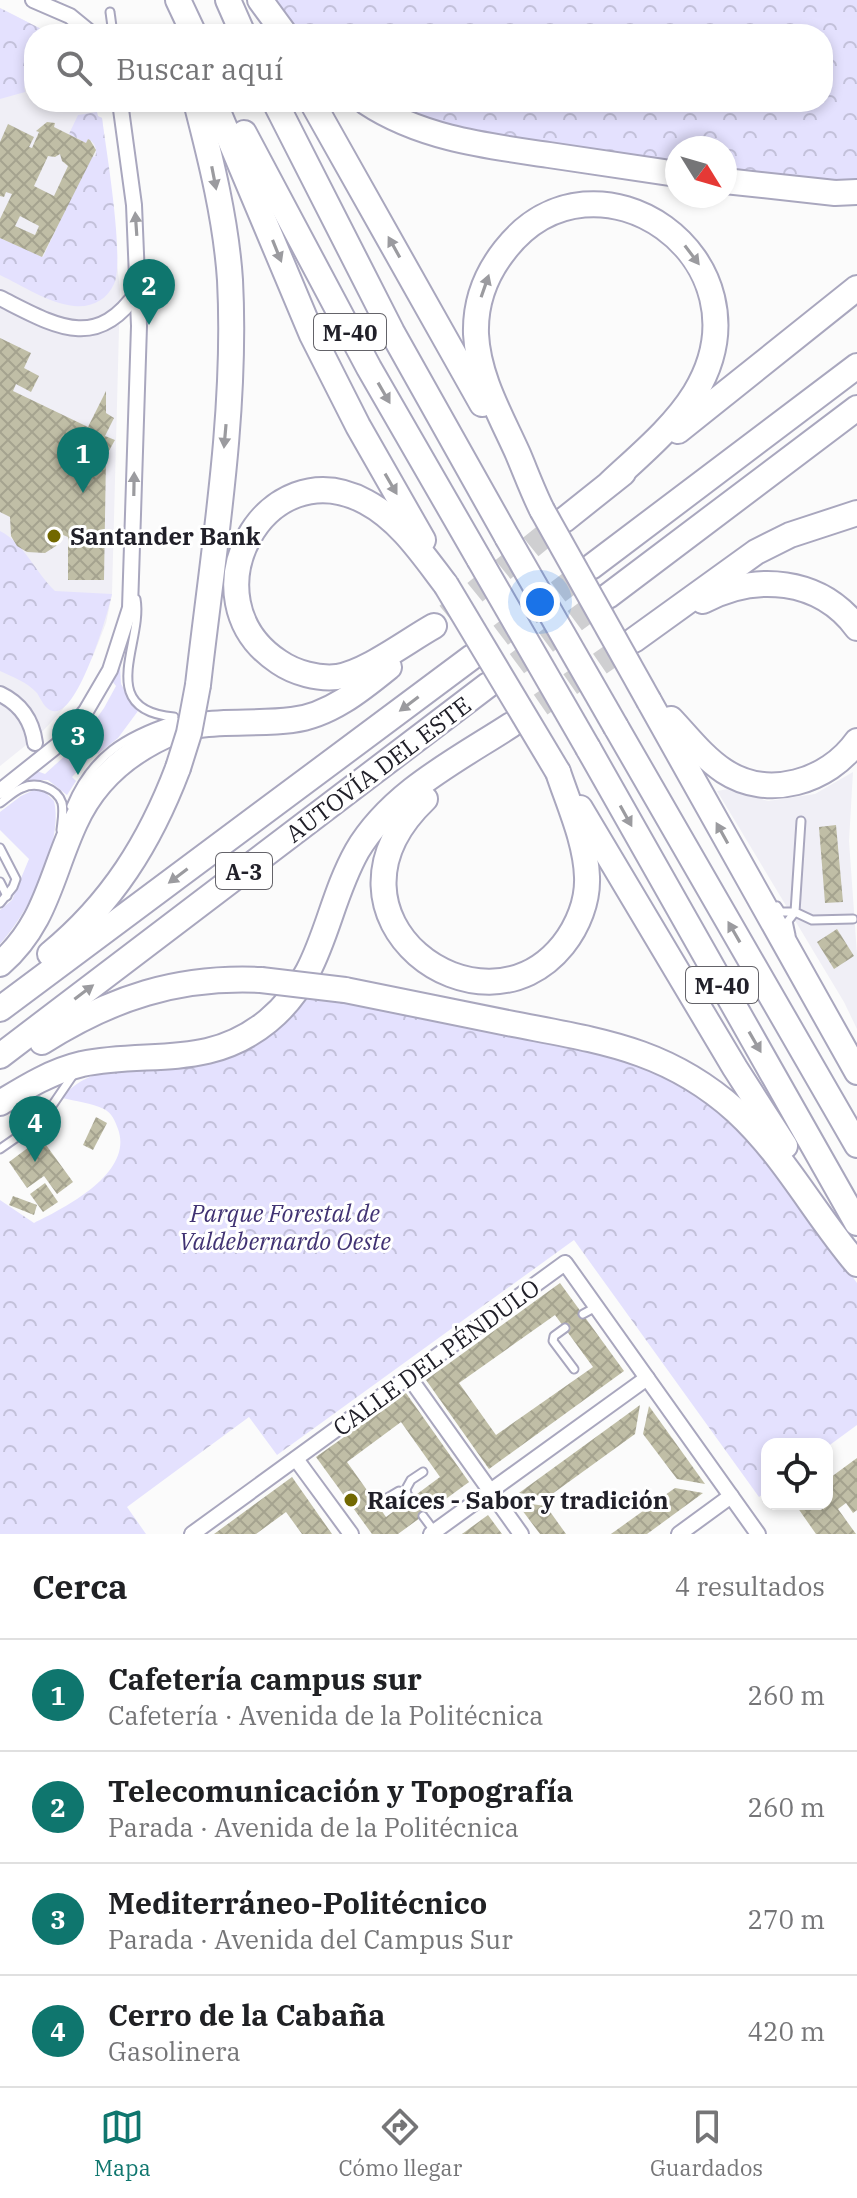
<!DOCTYPE html>
<html lang="es">
<meta charset="utf-8">
<style>
body{margin:0;font-family:"IBM Plex Serif",serif;background:#f2f2f2;color:#202124}
.controls{position:absolute;right:24px;bottom:24px;display:grid;overflow:hidden;border-radius:16px;box-shadow:0 4px 12px #0003}
.controls button{width:72px;height:72px;display:grid;place-items:center;padding:0;border:0;border-bottom:2px solid #e0e0e0;background:#fff;color:#202124;font:40px sans-serif}
.compass{position:absolute;left:665px;top:136px;width:72px;height:72px;border-radius:50%;background:#fff;box-shadow:0 4px 12px #0003;rotate:127deg}
.you{position:absolute;left:540px;top:602px;width:28px;height:28px;margin:-20px;border:6px solid #fff;border-radius:50%;background:#1a73e8;box-shadow:0 0 0 12px #1a73e833}
.badge{display:grid;place-items:center;width:52px;height:52px;border-radius:50%;background:#0f766e;color:#fff;font-size:26px;font-weight:700}
.pin{position:absolute;translate:-50% -66px;filter:drop-shadow(0 2px 4px #0008)}
.pin::after{content:'';position:absolute;top:42px;width:28px;height:24px;background:inherit;clip-path:polygon(0 0,100% 0,50% 100%)}
.list{margin:0;padding:0;list-style:none}
h2{display:flex;justify-content:space-between;align-items:center;height:104px;margin:0;padding:0 32px;font-size:34px}
h2 small{font-size:26px;font-weight:400;color:#757577}
.list li{display:grid;grid-template-columns:52px 1fr auto;gap:24px;align-items:center;box-sizing:border-box;height:112px;padding:0 32px;border-top:2px solid #e0e0e0}
.list b{display:block;font-size:30px;white-space:nowrap}
.list p{margin:0;font-size:26px;white-space:nowrap;color:#757577}
.list em{font-size:26px;font-style:normal;color:#757577}
.icon{flex:none;width:44px;height:44px;fill:none;stroke:currentColor;stroke-width:2;stroke-linecap:round;stroke-linejoin:round}
.map{position:relative;flex:none;width:857px;height:1534px;overflow:hidden}
.search{position:absolute;background:#fff;box-shadow:0 4px 12px #0003;left:24px;right:24px;top:24px;height:88px;display:flex;align-items:center;gap:20px;box-sizing:border-box;padding:0 28px;border-radius:32px;color:#757577;font-size:30px}
.sheet{height:552px;background:#fff}
nav{display:flex;justify-content:space-around;align-items:center;box-sizing:border-box;height:112px;border-top:2px solid #e0e0e0;background:#fff;font-size:22px;color:#757577}
nav a{display:grid;justify-items:center;gap:4px}
nav .on{color:#0f766e}
.map>svg:first-child{display:block}
.built{fill:#f0eff6}
.grass{fill:#e4e1fe}
.park{fill:url(#park-crowns)}
.building{fill:url(#building-cross-hatch);fill-rule:evenodd}
.lines{fill:none;stroke-linecap:round;stroke-linejoin:round}
.highway-tunnel{stroke:#cfcfd1;stroke-width:24;stroke-dasharray:24 12;stroke-linecap:butt}
.lane-casing{stroke:#a9a7be;stroke-width:11}
.street-casing{stroke:#a9a7be;stroke-width:18}
.highway-casing{stroke:#a9a7be;stroke-width:28}
.lane{stroke:#fff;stroke-width:7}
.street{stroke:#fff;stroke-width:14}
.highway{stroke:#fff;stroke-width:24}
.highway-bridge-casing{stroke:#a9a7be;stroke-width:28;stroke-linecap:butt}
.highway-bridge{stroke:#fff;stroke-width:24}
.oneway{fill:#9b9b9f}
.poi-dot{fill:#726800;stroke:#fff;stroke-width:3}
.labels{text-anchor:middle;dominant-baseline:central;stroke-width:6;stroke-linejoin:round;paint-order:stroke}
.shield{fill:#fff;stroke:#646369;stroke-width:2}
.shield-label{font-size:22px;font-weight:bold;fill:#212029}
.poi-label{font-size:24px;font-weight:bold;fill:#212029;stroke:#fff;text-anchor:start}
.street-label{font-size:24px;fill:#212029;stroke:#fff}
.park-label{font-size:24px;font-style:italic;fill:#413373;stroke:#fff}
</style>
<div class="map">
<svg width="857" height="1534" viewBox="0 0 857 1534">
<defs>
<pattern id="park-crowns" width="20" height="18" patternUnits="userSpaceOnUse" patternTransform="scale(2)"><rect width="20" height="18" fill="#e4e1fe"/><path d="M2 6a3 3 0 1 1 6 0M12 15a3 3 0 1 1 6 0" fill="none" stroke="#c3c1da"/></pattern>
<pattern id="building-cross-hatch" width="8" height="8" patternUnits="userSpaceOnUse" patternTransform="scale(2)"><rect width="8" height="8" fill="#c0bea6"/><path d="M0 0l8 8M0 8l8-8" fill="none" stroke="#a5a38f"/></pattern>
</defs>
<rect width="100%" height="100%" fill="#fbfbfb"/>
<g class="built">
<polygon points="0,8 51,34 34,34 34,102 95,102 97,116 102,118 120,291 112,594 106,623 93,656 63,709 41,733 0,766"/>
<polygon points="853,772 849,841 857,954 857,1029 844,1002 717,791 728,789 768,801 815,794"/>
</g>
<g class="grass">
<polygon points="120,666 121,684 138,711 118,738 98,754 82,739 104,708 116,686 112,681"/>
<polygon points="78,744 91,757 72,777 76,781 67,795 48,780 27,780 37,771 45,774"/>
<path d="M34,790L45,792L54,801C64,843 28,914 0,944V910L12,900L29,859L0,830V812L21,796Z"/>
</g>
<g class="park">
<path d="M268,0H857V181L771,176L725,168V148H677V161C580,147 477,143 387,102H823V34H295Z"/>
<polygon points="0,8 51,34 34,34 34,84 24,87 25,92 0,99"/>
<path d="M97,112L98,116L102,118C106,149 125,260 114,284C107,300 91,308 74,306C48,303 23,286 0,275V238L43,257L91,156L95,157C98,150 95,142 88,139L86,143L69,134L78,115Z"/>
<path d="M0,531C25,544 35,572 55,591L112,594C108,613 78,717 53,711C45,710 41,699 37,693C27,682 13,677 0,671Z"/>
<path d="M306,995L600,1051L674,1078L733,1118L780,1173L857,1283V1425L827,1447V1444H767V1491L759,1497L574,1240L277,1455L249,1417L127,1507L146,1534H0V1200L34,1223C65,1208 134,1173 118,1129C115,1121 112,1113 104,1109C92,1103 75,1101 62,1098C99,1051 171,1079 221,1058C230,1055 238,1046 246,1040C266,1025 286,1010 306,995Z"/>
</g>
<g class="building">
<path d="M47,122L55,123L54,127L86,143L88,139L90,140L96,150L42,257L0,238V219L12,194L6,192L4,197L0,196V142L8,124L34,137L29,147L32,148L39,132L36,131ZM60,154L62,161L68,166L54,196L34,186L48,156L55,157ZM20,216L39,226L35,235L15,226Z"/>
<polygon points="0,338 31,353 24,368 39,376 31,392 16,384 13,391 88,427 106,391 106,413 114,418 105,436 115,440 106,456 104,580 68,580 68,537 63,535 56,546 45,553 27,552 17,546 11,536 10,517 0,512"/>
<polygon points="836,825 843,902 825,903 819,827"/>
<polygon points="837,929 854,956 834,969 817,942"/>
<polygon points="96,1117 107,1123 93,1150 83,1145"/>
<polygon points="41,1138 73,1182 57,1194 44,1176 27,1188 9,1162"/>
<polygon points="45,1183 58,1202 43,1212 30,1194"/>
<polygon points="13,1196 37,1205 34,1215 9,1205"/>
<path d="M560,1283L624,1371L489,1469L426,1380ZM555,1315L593,1367L496,1435L459,1383Z"/>
<path d="M406,1393L469,1482L398,1534H372L316,1457ZM401,1422L440,1477L386,1517L347,1462Z"/>
<polygon points="640,1405 635,1434 548,1497 519,1493"/>
<polygon points="649,1406 705,1484 677,1479 643,1434"/>
<polygon points="857,1458 857,1510 853,1513 846,1503 838,1509 856,1534 816,1534 795,1504 827,1504 827,1480"/>
<polygon points="292,1477 332,1534 302,1534 286,1512 256,1534 214,1534"/>
<polygon points="675,1488 703,1493 647,1534 611,1534"/>
<polygon points="516,1502 546,1506 566,1534 540,1534"/>
<polygon points="488,1515 502,1534 462,1534"/>
</g>
<g class="lines">
<g class="highway-tunnel">
<polyline points="447,615 564,520"/>
<polyline points="472,657 591,567"/>
<polyline points="488,685 608,596"/>
<polyline points="511,725 634,640"/>
</g>
<defs>
<g id="lane">
<polyline points="110,12 113,34"/>
<path d="M136,599C144,642 94,710 174,717"/>
<path d="M0,803C7,798 14,791 22,788C36,781 57,788 62,803C64,812 62,821 61,830"/>
<path d="M71,806C92,756 125,736 174,720"/>
<polyline points="801,821 795,912 812,920 853,919"/>
<polyline points="0,848 16,879 13,887 0,903"/>
<polyline points="0,882 7,896"/>
<polyline points="777,906 781,912 795,912 788,921 791,935"/>
<polyline points="0,1149 43,1119 73,1075"/>
<polyline points="583,1314 596,1307"/>
<polyline points="565,1328 554,1336 553,1341 574,1369"/>
<polyline points="407,1494 406,1489 411,1480 423,1472"/>
<polyline points="382,1501 399,1491 411,1498"/>
<polyline points="423,1516 435,1532"/>
</g>
<g id="street">
<polyline points="33,0 70,16 92,34"/>
<path d="M0,298C54,325 96,353 138,291"/>
<path d="M0,694C21,704 32,720 35,743"/>
<polyline points="0,791 59,744 86,711 110,670 130,608 139,326 134,205 120,102"/>
<polyline points="409,1377 521,1534"/>
<polyline points="296,1459 351,1534"/>
<polyline points="192,1534 565,1263 758,1534"/>
<polyline points="431,1534 647,1378"/>
<polyline points="679,1534 731,1496"/>
</g>
<g id="highway">
<polyline points="178,0 194,34"/>
<polyline points="228,0 243,34"/>
<polyline points="260,0 285,34"/>
<path d="M196,102C211,160 226,220 230,280C237,413 213,553 198,685"/>
<polyline points="214,102 312,335 358,426 423,540"/>
<polyline points="275,102 392,332 507,537"/>
<polyline points="312,102 482,404"/>
<path d="M366,102C420,138 487,146 549,155C591,161 634,168 677,174"/>
<polyline points="244,133 369,368 479,559"/>
<polyline points="725,181 835,193 857,192"/>
<polyline points="678,431 857,288"/>
<path d="M542,510C533,492 526,473 518,454C501,416 478,377 476,334C475,303 486,274 505,250C595,134 776,259 695,393C674,427 640,455 611,482"/>
<polyline points="564,520 623,473"/>
<polyline points="591,567 857,366"/>
<polyline points="608,596 857,408"/>
<path d="M703,601C755,573 820,578 857,628"/>
<path d="M434,626C407,641 367,672 337,677C318,679 295,673 279,662C183,599 265,447 366,502C400,520 423,555 446,585"/>
<polyline points="634,640 756,552 790,535 857,513"/>
<polyline points="649,701 857,1072"/>
<path d="M671,719C688,737 703,757 724,771C768,800 828,782 857,741"/>
<path d="M199,725C230,721 262,724 292,720C329,716 362,689 389,667"/>
<polyline points="616,727 857,1145"/>
<polyline points="588,748 857,1223"/>
<path d="M425,799C303,916 481,1047 563,945C578,926 588,901 587,877C586,842 569,805 558,772"/>
<polyline points="580,808 735,1068 785,1146"/>
<path d="M50,954C112,903 150,842 178,768"/>
<path d="M0,964C46,924 51,875 75,823C95,778 133,748 178,730"/>
<path d="M345,990C401,1001 457,1013 513,1024C600,1041 667,1049 736,1111C785,1156 815,1215 857,1264"/>
<polyline points="0,1009 472,657"/>
<path d="M42,1042C111,998 178,976 261,980"/>
<polyline points="0,1056 488,685"/>
<path d="M0,1103C26,1087 52,1071 82,1064C150,1050 208,1070 268,1021C325,974 324,910 357,851C391,793 457,760 511,725"/>
</g>
</defs>
<use href="#lane" class="lane-casing"/>
<use href="#street" class="street-casing"/>
<use href="#highway" class="highway-casing"/>
<use href="#lane" class="lane"/>
<use href="#street" class="street"/>
<use href="#highway" class="highway"/>
<defs>
<g id="highway-bridge">
<polyline points="542,510 649,701"/>
<polyline points="507,537 616,727"/>
<polyline points="479,559 588,748"/>
<polyline points="446,585 558,772"/>
<polyline points="178,768 189,733 198,685"/>
<polyline points="261,980 345,990"/>
</g>
</defs>
<use href="#highway-bridge" class="highway-bridge-casing"/>
<use href="#highway-bridge" class="highway-bridge"/>
</g>
<defs><path id="oneway-solid" d="M-6-.8H1V-3.2L6.5 0L1 3.2V.8H-6Z" transform="scale(2)"/></defs>
<g class="oneway">
<use href="#oneway-solid" transform="translate(214 178) rotate(79)"/>
<use href="#oneway-solid" transform="translate(136 224) rotate(-94)"/>
<use href="#oneway-solid" transform="translate(394 247) rotate(-119)"/>
<use href="#oneway-solid" transform="translate(277 251) rotate(68)"/>
<use href="#oneway-solid" transform="translate(692 255) rotate(53)"/>
<use href="#oneway-solid" transform="translate(485 286) rotate(-71)"/>
<use href="#oneway-solid" transform="translate(384 393) rotate(60)"/>
<use href="#oneway-solid" transform="translate(225 436) rotate(95)"/>
<use href="#oneway-solid" transform="translate(134 484) rotate(-89)"/>
<use href="#oneway-solid" transform="translate(391 484) rotate(60)"/>
<use href="#oneway-solid" transform="translate(409 704) rotate(143)"/>
<use href="#oneway-solid" transform="translate(626 816) rotate(61)"/>
<use href="#oneway-solid" transform="translate(722 833) rotate(-119)"/>
<use href="#oneway-solid" transform="translate(178 876) rotate(143)"/>
<use href="#oneway-solid" transform="translate(734 932) rotate(-120)"/>
<use href="#oneway-solid" transform="translate(84 992) rotate(-37)"/>
<use href="#oneway-solid" transform="translate(755 1042) rotate(60)"/>
</g>
<g class="poi-dot">
<circle cx="54" cy="536" r="8"/>
<circle cx="351" cy="1500" r="8"/>
</g>
<g class="labels">
<g class="shield">
<rect x="314" y="314" width="72" height="36" rx="6"/>
<rect x="216" y="853" width="56" height="36" rx="6"/>
<rect x="686" y="967" width="72" height="36" rx="6"/>
</g>
<g class="shield-label">
<text x="350" y="332">M-40</text>
<text x="244" y="871">A-3</text>
<text x="722" y="985">M-40</text>
</g>
<g class="poi-label">
<text x="70" y="536">Santander Bank</text>
<text x="367" y="1500">Raíces - Sabor y tradición</text>
</g>
<g class="street-label">
<text transform="translate(378 769) rotate(-37)">AUTOVÍA DEL ESTE</text>
<text transform="translate(436 1357) rotate(-36)">CALLE DEL PÉNDULO</text>
</g>
<g class="park-label">
<text x="285" y="1213">Parque Forestal de<tspan x="285" dy="28">Valdebernardo Oeste</tspan></text>
</g>
</g>
</svg>
<div class="controls">
<button><svg class="icon" aria-label="locate" viewBox="0 0 24 24"><circle cx="12" cy="12" r="6"/><path d="M12 2v4M12 18v4M2 12h4M18 12h4"/></svg></button>
</div>
<svg class="compass" viewBox="-18 -18 36 36"><path d="M0-13l5 13h-10z" fill="#e53935"/><path d="M0 13l5-13h-10z" fill="#757577"/></svg>
<div class="you"></div>
<div class="pin badge" style="left:83px;top:493px">1</div>
<div class="pin badge" style="left:149px;top:325px">2</div>
<div class="pin badge" style="left:78px;top:775px">3</div>
<div class="pin badge" style="left:35px;top:1162px">4</div>
<div class="search"><svg class="icon" aria-label="search" viewBox="0 0 24 24"><circle cx="10" cy="10" r="6"/><path d="M15 15l6 6"/></svg>Buscar aquí</div>
</div>
<section class="sheet">
<h2>Cerca<small>4 resultados</small></h2>
<ul class="list">
<li><span class="badge">1</span><div><b>Cafetería campus sur</b><p>Cafetería · Avenida de la Politécnica</p></div><em>260 m</em></li>
<li><span class="badge">2</span><div><b>Telecomunicación y Topografía</b><p>Parada · Avenida de la Politécnica</p></div><em>260 m</em></li>
<li><span class="badge">3</span><div><b>Mediterráneo-Politécnico</b><p>Parada · Avenida del Campus Sur</p></div><em>270 m</em></li>
<li><span class="badge">4</span><div><b>Cerro de la Cabaña</b><p>Gasolinera</p></div><em>420 m</em></li>
</ul>
</section>
<nav>
<a class="on"><svg class="icon" aria-label="map" viewBox="0 0 24 24"><path d="M3 6l6-2 6 2 6-2v14l-6 2-6-2-6 2zM9 4v14M15 6v14"/></svg>Mapa</a>
<a><svg class="icon" aria-label="directions" viewBox="0 0 24 24"><path d="M12 3l9 9-9 9-9-9zM9 14v-3h6M13 9l2 2-2 2"/></svg>Cómo llegar</a>
<a><svg class="icon" aria-label="saved" viewBox="0 0 24 24"><path d="M7 4h10v16l-5-4-5 4z"/></svg>Guardados</a>
</nav>
